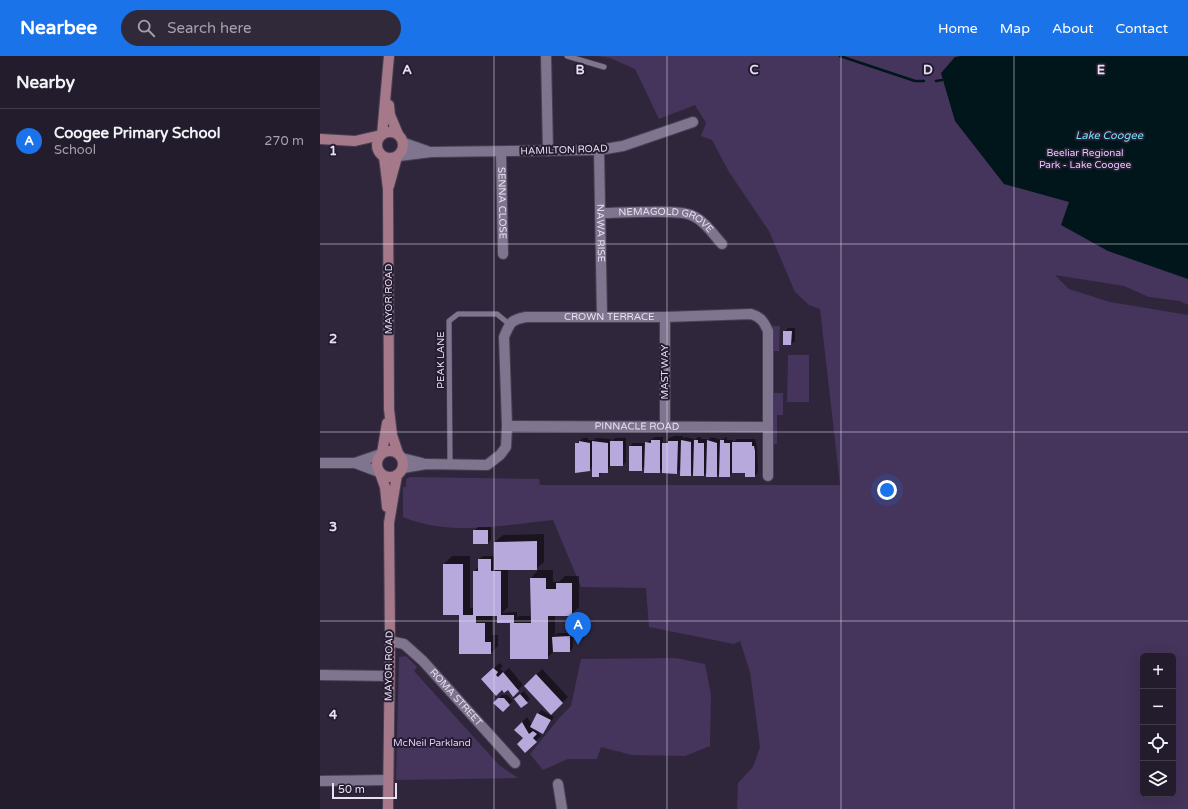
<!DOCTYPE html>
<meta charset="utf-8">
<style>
body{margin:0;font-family:"Varela Round",sans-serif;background:#2f2939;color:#f1f3f6}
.controls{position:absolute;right:12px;bottom:12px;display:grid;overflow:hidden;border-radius:6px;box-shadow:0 4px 16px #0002}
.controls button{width:36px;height:36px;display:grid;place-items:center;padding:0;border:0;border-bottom:1px solid #403a49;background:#231c2d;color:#f1f3f6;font:20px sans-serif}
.scale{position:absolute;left:12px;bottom:10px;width:65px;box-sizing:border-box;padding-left:4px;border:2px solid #e7e1f0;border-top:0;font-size:11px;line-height:14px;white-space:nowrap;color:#e7e1f0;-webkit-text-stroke:3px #251c32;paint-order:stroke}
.you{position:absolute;left:567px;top:434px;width:14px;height:14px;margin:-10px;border:3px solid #fff;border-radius:50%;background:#1a73e8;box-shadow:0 0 0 6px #1a73e833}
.badge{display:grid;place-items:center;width:26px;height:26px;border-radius:50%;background:#1a73e8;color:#fff;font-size:13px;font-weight:700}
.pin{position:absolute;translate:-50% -33px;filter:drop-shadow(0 1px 2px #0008)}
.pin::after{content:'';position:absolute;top:21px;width:14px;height:12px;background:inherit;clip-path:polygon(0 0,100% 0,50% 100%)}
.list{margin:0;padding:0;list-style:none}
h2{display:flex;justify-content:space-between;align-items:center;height:52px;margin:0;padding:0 16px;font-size:17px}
h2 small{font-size:13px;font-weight:400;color:#a3a1aa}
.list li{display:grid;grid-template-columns:26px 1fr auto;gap:12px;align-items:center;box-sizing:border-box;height:64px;padding:0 16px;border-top:1px solid #403a49}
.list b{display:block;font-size:15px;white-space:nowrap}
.list p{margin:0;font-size:13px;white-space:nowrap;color:#a3a1aa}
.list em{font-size:13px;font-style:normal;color:#a3a1aa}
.icon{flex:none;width:22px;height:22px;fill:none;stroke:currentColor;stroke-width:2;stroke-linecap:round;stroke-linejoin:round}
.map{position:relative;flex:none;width:868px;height:753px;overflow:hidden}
header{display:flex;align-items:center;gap:24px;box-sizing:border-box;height:56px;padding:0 20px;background:#1a73e8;color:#fff}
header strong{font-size:19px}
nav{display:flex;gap:22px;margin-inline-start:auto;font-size:14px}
.search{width:280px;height:36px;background:#2f2939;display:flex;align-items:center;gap:10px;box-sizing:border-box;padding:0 14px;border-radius:22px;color:#a3a1aa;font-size:15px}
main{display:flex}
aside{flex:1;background:#231c2d}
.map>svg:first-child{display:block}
.green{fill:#45345b;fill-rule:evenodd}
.water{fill:#01161a}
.shadow{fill:#0007}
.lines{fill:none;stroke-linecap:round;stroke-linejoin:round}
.stream{stroke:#01161a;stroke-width:2.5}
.building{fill:#b7a9dc}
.lane-casing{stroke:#494153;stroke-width:6}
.street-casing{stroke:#494153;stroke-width:12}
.secondary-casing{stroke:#494153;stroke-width:12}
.lane{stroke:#7f758f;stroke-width:5}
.street{stroke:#7f758f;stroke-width:10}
.secondary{stroke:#a57989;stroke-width:10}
.grid{fill:none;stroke:#e7e1f0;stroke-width:1;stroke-opacity:0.55}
.labels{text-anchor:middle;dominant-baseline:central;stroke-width:4;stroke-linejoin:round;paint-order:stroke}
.street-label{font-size:10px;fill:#e7e1f0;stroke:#251c32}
.park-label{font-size:10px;fill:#dfcefa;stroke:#251c32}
.water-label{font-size:11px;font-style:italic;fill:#73e0f5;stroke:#251c32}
.grid-label{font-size:13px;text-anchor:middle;font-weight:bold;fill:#e7e1f0;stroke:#251c32;stroke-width:4;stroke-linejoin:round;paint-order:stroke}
</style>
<header>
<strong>Nearbee</strong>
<div class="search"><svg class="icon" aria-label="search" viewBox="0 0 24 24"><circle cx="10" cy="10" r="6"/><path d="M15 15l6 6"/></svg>Search here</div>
<nav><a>Home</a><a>Map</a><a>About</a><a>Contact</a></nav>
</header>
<main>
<aside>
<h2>Nearby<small></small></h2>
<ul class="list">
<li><span class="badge">A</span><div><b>Coogee Primary School</b><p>School</p></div><em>270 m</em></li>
</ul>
</aside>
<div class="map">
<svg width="868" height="753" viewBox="0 0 868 753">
<rect width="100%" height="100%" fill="#2f263c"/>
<g class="green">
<path d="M277,0H868V249L860,245L829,241L804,230L735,219L749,233L790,246L868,259V753H417L418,727L433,711L440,691L430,616L420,585L414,588L329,571L326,532L261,531L233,464C183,469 131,481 83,461V431H86V423L90,421L219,423L220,429H520L500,253L489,249L475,236L449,175L409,116L392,84L381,80L386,67L375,49L339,63L315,13L290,2ZM823,600H853V738H823Z"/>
<polygon points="453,270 460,270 459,295 452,295"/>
<polygon points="468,299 489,299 489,346 467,346"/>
<polygon points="453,337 463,337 463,359 457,359 457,388 453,388"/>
<polygon points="86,600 97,611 94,615 179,709 198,722 76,724 79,601"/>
<polygon points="356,602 385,608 391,639 390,690 365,700 312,699 281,691 277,703 248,703 223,714 210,698 240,661 251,650 261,603"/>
</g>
<polygon class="water" points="641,0 868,0 868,223 788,195 741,169 749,146 684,128 635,65 621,17 635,1"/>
<g class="shadow">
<polygon points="468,272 475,272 475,285 471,288 464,276"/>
<polygon points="355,380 363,380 363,383 365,381 374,383 374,385 378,381 381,381 381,383 387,383 387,385 391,381 401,384 407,381 407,384 413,384 413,387 417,383 435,383 437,391 438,416 435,420 426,416 413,416 409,420 400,417 396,420 387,416 384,419 374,416 370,419 361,412 357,417 343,412 339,416 325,410 321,414 310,390 313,387 326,387 335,381 343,381 343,388 349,382"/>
<polygon points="263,382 268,382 268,384 274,384 276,382 291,383 291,386 295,382 306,382 306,406 303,409 291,409 287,416 282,416 279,420 273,410 269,414 256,388"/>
<polygon points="158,471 171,471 171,483 168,487 154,475"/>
<polygon points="224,478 224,506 216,513 188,513 188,551 182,557 197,556 197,562 199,560 210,560 211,522 218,514 233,514 233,526 239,526 245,520 259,520 259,551 251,559 235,559 235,580 237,577 253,577 253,592 250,595 234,595 227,602 191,568 178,559 172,559 172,579 178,579 178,590 171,597 140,558 124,558 124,508 132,500 150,500 150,552 154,552 154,516 159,510 159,503 163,500 175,500 175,486 183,479"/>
<polygon points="179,607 183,610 180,613 184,616 189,612 203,629 193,639 188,633 168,618"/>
<polygon points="222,613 248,641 231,658 205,630"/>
<polygon points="204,635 210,643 201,651 195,643"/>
<polygon points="182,639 187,639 193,645 183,654 175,647"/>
<polygon points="221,654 234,661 223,677 219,675 218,676 221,680 205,695 204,682 195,674 207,661 212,669"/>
</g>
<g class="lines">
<g class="stream">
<polyline points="520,0 595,25 604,25"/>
<polyline points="616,25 622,24"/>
</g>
</g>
<g class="building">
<polygon points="463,275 472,275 471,289 463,289"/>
<polygon points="331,384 340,384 340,417 324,417 325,386 331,387"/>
<polygon points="361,384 371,386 371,420 360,420"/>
<polygon points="374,384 378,384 378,387 384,387 384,420 373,420"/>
<polygon points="387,384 397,387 397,421 386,421"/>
<polygon points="400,384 404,384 404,387 410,387 410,421 399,421"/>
<polygon points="259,385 270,387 270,415 255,417 255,387 259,387"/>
<polygon points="272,385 288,387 288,417 279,417 279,421 272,421"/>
<rect x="290" y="385" width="13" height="25"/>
<polygon points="348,385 358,385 357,418 342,417 342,387 348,387"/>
<polygon points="412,386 432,386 432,390 434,390 435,395 435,421 425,421 425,417 412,417"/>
<rect x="309" y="390" width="13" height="25"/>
<rect x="153" y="474" width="15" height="14"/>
<polygon points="217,485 217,514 174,514 174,486"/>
<polygon points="158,503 171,503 171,515 181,515 181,559 194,559 194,567 211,567 210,522 226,522 226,533 236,533 236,527 252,527 252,560 228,560 228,603 190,603 190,567 177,567 177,560 156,560 156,567 165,567 165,586 171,586 171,598 139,598 139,559 123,559 123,508 143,508 143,559 153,559 153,515 158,515"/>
<polygon points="250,580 250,596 233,596 232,581"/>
<polygon points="173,612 178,616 176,619 178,621 183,616 199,635 193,641 188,634 184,637 182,634 176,640 161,623"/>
<polygon points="216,618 243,647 231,659 204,630"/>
<polygon points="200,638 208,647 201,652 194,643"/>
<polygon points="178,642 184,642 190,649 183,656 173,647"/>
<polygon points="217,657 231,664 223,678 210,671"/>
<polygon points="202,666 209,678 213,675 217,678 213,682 217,686 205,697 197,688 203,682 194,674"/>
</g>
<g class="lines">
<defs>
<g id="lane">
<polyline points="247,0 284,11"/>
<polyline points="130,408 129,265 138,258 177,258 189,268"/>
</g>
<g id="street">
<polyline points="226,0 228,95"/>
<polyline points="84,87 107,95"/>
<path id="s1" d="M279,94L282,261"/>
<path id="s2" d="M181,96L183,198"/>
<polyline points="79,100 111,96 279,94 303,90 373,66"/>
<path id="s3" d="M281,157C300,157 356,153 371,159C384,164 393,178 402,188"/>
<path id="s4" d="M187,370L448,371"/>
<polyline points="345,370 345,261"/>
<polyline points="82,402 102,407"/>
<polyline points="0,407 35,407 61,398"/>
<polyline points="35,407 59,416"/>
<path id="s5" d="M83,412L106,408L167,409L180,399L186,391L187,370L184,281C190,267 190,264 206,261H345L431,258C441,261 444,266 448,275V420"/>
<path id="s6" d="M70,585L84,588L103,605L195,707"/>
<polyline points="0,619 69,620"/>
<polyline points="0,725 67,724"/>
<polyline points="238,728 242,753"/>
</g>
<g id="secondary">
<polyline points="69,49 70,59 78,78"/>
<circle cx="70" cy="89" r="13"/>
<polyline points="62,79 69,0"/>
<polyline points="0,83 35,85 61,79"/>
<polyline points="64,101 68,133 69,353 72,379 78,397"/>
<polyline points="69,130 77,101"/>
<circle cx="70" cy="408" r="13"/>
<polyline points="62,397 67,367"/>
<polyline points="60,417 65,431 67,451"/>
<polyline points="68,753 70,585 69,467 77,419"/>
</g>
</defs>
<use href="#lane" class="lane-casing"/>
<use href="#street" class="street-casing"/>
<use href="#secondary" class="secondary-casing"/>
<use href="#lane" class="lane"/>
<use href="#street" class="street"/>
<use href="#secondary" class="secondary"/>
</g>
<path class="grid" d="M174,0V753M347,0V753M521,0V753M694,0V753M0,188H868M0,376H868M0,565H868"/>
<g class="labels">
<g class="street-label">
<text transform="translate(244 94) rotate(-2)">HAMILTON ROAD</text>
<text stroke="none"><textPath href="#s2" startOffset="51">SENNA CLOSE</textPath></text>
<text stroke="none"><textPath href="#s3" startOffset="67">NEMAGOLD GROVE</textPath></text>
<text stroke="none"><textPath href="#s1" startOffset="83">NAWA RISE</textPath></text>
<text transform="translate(69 243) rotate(-90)">MAYOR ROAD</text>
<text stroke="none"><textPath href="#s5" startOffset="336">CROWN TERRACE</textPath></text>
<text transform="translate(121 304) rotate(-90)">PEAK LANE</text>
<text transform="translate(345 316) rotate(-90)">MAST WAY</text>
<text stroke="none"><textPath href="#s4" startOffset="130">PINNACLE ROAD</textPath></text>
<text transform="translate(69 610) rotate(-89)">MAYOR ROAD</text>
<text stroke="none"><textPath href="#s6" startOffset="89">ROMA STREET</textPath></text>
</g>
<g class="park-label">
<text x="765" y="97">Beeliar Regional<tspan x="765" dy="12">Park - Lake Coogee</tspan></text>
<text x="112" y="687">McNeil Parkland</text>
</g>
<g class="water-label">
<text x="789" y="79">Lake Coogee</text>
</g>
</g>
<g class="grid-label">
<text x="87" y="18">A</text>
<text x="260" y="18">B</text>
<text x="434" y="18">C</text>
<text x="608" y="18">D</text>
<text x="781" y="18">E</text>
<text x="13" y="99">1</text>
<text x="13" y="287">2</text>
<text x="13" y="475">3</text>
<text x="13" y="663">4</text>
</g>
</svg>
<div class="controls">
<button>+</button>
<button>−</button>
<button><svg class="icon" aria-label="locate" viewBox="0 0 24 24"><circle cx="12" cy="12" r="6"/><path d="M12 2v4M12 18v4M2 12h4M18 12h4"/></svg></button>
<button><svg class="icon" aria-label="layers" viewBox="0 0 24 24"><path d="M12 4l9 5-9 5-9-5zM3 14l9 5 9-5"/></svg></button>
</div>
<div class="scale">50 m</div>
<div class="you"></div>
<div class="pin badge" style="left:258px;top:589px">A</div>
</div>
</main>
